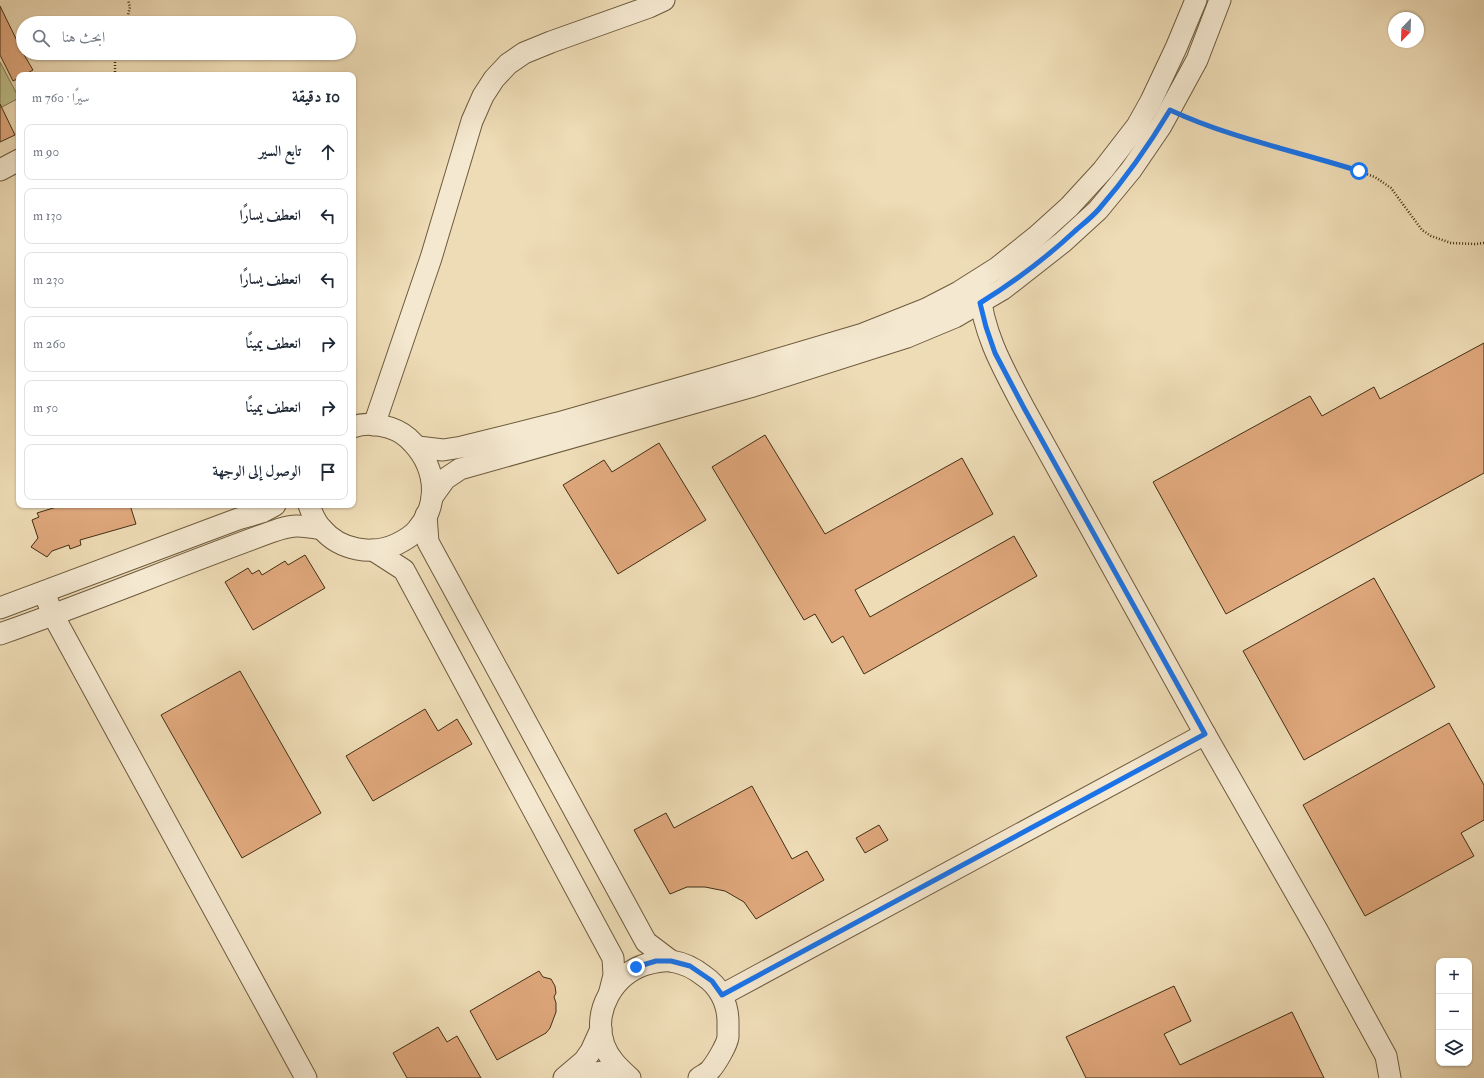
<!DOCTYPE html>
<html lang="ar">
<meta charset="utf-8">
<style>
body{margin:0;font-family:"IM FELL Double Pica",Amiri,serif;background:#f6f6f7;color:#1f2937;direction:rtl}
.controls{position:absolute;right:12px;bottom:12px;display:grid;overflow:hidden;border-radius:8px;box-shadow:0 1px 3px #0004}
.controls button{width:36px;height:36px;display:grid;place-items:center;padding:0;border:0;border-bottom:1px solid #e0e1e3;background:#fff;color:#1f2937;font:20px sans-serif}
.compass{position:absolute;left:1388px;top:12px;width:36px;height:36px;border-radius:50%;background:#fff;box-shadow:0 1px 3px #0004;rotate:203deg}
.stop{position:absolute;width:12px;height:12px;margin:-9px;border:3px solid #1a73e8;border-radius:50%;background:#fff}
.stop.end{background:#1a73e8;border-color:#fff;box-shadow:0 1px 4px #0008}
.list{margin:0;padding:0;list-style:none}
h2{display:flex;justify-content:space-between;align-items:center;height:52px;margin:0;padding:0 16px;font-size:17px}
h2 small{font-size:13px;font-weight:400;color:#747a83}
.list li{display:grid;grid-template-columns:26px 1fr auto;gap:12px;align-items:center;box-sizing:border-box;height:56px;margin:0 8px 8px;padding:0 8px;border:1px solid #e0e1e3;border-radius:8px}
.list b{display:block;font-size:15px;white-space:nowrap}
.list em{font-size:13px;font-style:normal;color:#747a83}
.icon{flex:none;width:22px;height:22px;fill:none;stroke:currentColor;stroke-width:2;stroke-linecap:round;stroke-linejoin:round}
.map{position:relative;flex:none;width:1484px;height:1078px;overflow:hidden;direction:ltr}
.search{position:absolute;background:#fff;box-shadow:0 1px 3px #0004;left:16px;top:16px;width:340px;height:44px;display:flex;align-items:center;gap:10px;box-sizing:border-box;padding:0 14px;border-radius:22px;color:#747a83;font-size:15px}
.panel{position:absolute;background:#fff;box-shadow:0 1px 3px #0004;left:16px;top:72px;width:340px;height:436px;border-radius:8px;direction:rtl}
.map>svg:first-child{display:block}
.green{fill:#bebf8a;stroke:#80774f}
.building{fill:#dfa77c;stroke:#422f14}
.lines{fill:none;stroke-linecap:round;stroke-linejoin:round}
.minor-casing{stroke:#6d5a3c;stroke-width:23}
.path{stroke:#422f14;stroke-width:2.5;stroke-dasharray:1 2;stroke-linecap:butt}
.minor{stroke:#f4e8d0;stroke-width:21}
.route{stroke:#1a73e8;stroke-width:5}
</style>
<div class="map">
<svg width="1484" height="1078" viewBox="0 0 1484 1078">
<rect width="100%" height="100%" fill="#eedcb6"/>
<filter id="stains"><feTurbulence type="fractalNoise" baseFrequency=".005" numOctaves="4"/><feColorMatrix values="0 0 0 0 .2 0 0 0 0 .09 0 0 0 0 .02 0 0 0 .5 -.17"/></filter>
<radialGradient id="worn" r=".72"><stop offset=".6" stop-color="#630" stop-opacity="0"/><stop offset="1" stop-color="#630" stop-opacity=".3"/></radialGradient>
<polygon class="green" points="0,62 19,98 0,108"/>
<g class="building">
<polygon points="0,6 23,53 33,70 24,75 19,75 19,78 13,81 0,55"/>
<polygon points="0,104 15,135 0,142"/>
<polygon points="1484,343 1484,473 1226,614 1153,482 1310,396 1322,416 1374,387 1380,399"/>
<polygon points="765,435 825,534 962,458 993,514 855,590 870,617 1014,536 1037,576 864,674 843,636 832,643 815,614 804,620 712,467"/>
<polygon points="659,443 706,520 618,574 563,485 604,460 612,472"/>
<polygon points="63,505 130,505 136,524 80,540 81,545 70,549 69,545 52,551 47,557 31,547 38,538 32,520 39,517 37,513"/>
<polygon points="305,555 325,588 253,630 225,582 248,568 252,574 259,570 262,575 285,561 288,565"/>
<polygon points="1374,578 1435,687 1304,760 1243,651"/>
<polygon points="240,671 321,813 242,858 161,715"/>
<polygon points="425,709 438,731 457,719 472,744 373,801 346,756"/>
<polygon points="1449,723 1484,785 1484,820 1461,833 1474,856 1365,916 1303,805"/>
<polygon points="752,786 792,859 807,851 824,880 756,919 744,902 725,891 705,887 687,887 670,894 634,830 666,813 674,828"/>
<polygon points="879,825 888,840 865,853 856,838"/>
<polygon points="539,971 543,977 551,979 555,986 556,993 554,997 556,1003 556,1012 550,1028 546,1033 497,1060 470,1011"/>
<polygon points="1174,986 1191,1021 1164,1034 1180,1065 1292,1012 1324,1078 1086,1078 1066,1037"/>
<polygon points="438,1027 447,1042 457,1036 481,1078 407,1078 393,1053"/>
</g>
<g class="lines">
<defs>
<g id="minor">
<polyline points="0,170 19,160"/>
<path d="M979,290C984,336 1003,368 1024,408L1205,734L1317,930L1386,1056L1390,1078"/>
<polyline points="374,425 431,258 472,121 483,96 494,79 508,64 524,53 551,42 649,7 664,0"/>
<polyline points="418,447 443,450 462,447 558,423 715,378 863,334 926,309 959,292 997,268 1037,236 1069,207 1103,170 1137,126 1151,101 1176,48 1196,0"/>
<polyline points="432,497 445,479 460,469 750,387 907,337 955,317 1003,289 1063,242 1098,210 1131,170 1161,126 1197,60 1220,0"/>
<path d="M309,505C312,514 315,522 322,529C340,550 372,556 397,544C403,541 412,536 417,530C442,501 435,463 408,438C395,426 369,421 353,427"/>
<polyline points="426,515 428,542 646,942 671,961"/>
<polyline points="373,550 404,570 613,958 614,975 610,991"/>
<polyline points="44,592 53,615 306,1078"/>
<polyline points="0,608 238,519 262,512 275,505"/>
<path d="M0,634C91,602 180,565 271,532C293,524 299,525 322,529"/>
<polyline points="722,995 1205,734"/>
<polyline points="564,1078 584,1061 591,1051 601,1029"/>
<path d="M578,1078C600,1070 608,1070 629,1078"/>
<path d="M630,1078C619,1068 609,1059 604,1045C592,1010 614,974 647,964C655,962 663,960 671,961C684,963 694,968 704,976C719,986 728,1003 728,1022C728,1027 728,1032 728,1037C727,1045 716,1063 711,1069C708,1073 703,1075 699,1078"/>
</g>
</defs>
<use href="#minor" class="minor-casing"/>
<g class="path">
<polyline points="126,23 130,7 128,0"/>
<polyline points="115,75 115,60 117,53"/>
<polyline points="1184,117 1231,133 1329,161 1375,177 1391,188 1422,230 1431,236 1451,243 1475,244 1484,243"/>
</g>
<use href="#minor" class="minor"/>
</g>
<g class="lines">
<path class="route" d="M636,967L656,961H671L690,966L712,981L722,995L1205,734L1024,408L995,353L986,327L980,303C1014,282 1046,258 1075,231C1083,224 1092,217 1099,209C1126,178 1149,145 1170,110C1230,138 1296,151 1359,171"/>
</g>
<rect width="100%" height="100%" filter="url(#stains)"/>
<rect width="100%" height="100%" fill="url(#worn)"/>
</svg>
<div class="controls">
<button>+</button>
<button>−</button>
<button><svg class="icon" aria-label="layers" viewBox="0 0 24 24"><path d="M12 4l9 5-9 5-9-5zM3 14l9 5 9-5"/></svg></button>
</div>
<svg class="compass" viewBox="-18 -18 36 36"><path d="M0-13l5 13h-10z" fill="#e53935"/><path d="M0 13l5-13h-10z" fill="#747a83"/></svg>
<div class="stop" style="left:1359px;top:171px"></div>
<div class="stop end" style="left:636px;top:967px"></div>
<div class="search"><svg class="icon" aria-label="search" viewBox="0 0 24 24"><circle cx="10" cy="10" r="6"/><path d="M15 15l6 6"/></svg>ابحث هنا</div>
<section class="panel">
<h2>10 دقيقة<small>سيرًا · 760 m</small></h2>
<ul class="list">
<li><svg class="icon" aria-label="ahead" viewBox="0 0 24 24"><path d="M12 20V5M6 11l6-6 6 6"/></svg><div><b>تابع السير</b></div><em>90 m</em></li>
<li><svg class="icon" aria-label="left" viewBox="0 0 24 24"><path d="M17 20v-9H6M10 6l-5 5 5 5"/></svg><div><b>انعطف يسارًا</b></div><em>130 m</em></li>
<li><svg class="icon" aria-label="left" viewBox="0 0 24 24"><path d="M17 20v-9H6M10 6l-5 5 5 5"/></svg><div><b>انعطف يسارًا</b></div><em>230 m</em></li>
<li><svg class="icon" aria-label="right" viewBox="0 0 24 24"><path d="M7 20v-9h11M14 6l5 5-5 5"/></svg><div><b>انعطف يمينًا</b></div><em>260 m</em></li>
<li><svg class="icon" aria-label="right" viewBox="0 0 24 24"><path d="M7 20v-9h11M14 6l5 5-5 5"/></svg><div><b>انعطف يمينًا</b></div><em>50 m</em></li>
<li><svg class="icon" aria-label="arrive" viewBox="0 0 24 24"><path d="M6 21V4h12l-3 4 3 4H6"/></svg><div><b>الوصول إلى الوجهة</b></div></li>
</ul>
</section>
</div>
